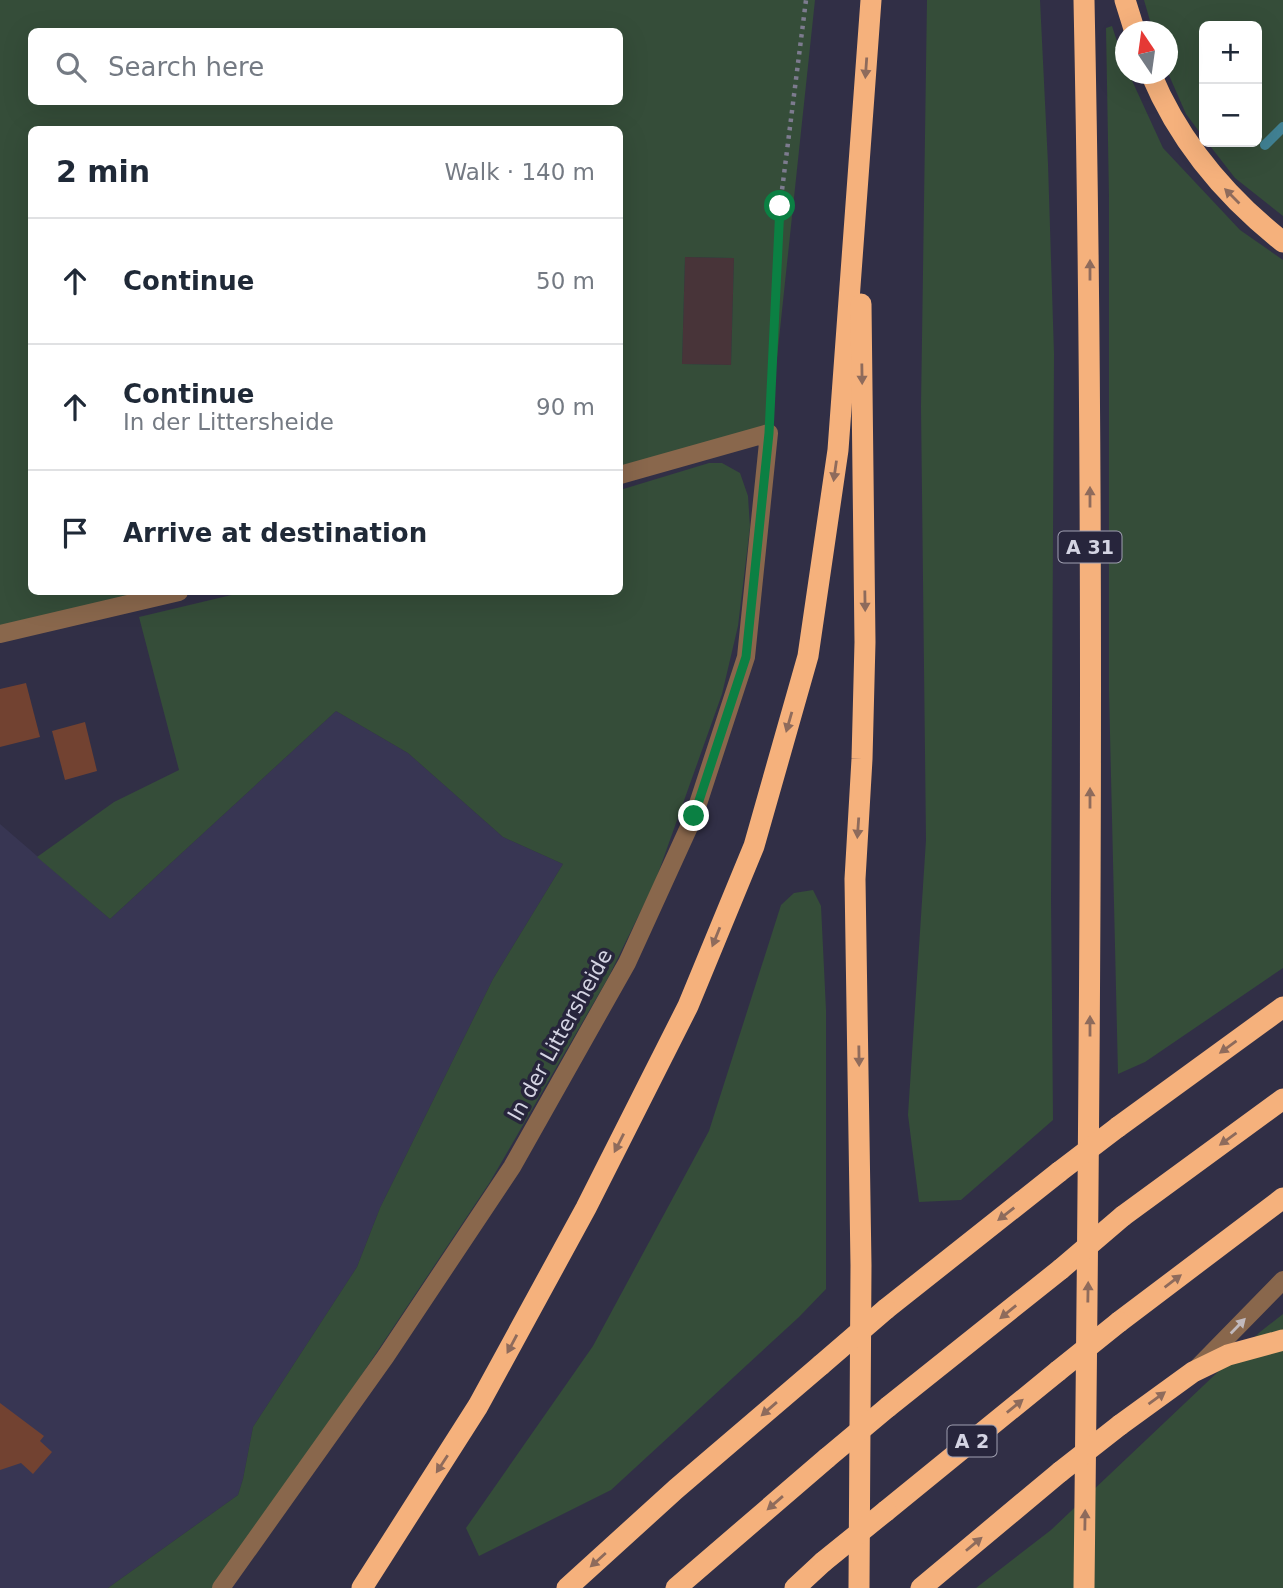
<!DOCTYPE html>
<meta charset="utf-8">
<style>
body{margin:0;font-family:"DejaVu Sans",sans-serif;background:#f6f6f7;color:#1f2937}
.controls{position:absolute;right:21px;top:21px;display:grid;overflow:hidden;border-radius:10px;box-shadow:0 7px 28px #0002}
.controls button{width:63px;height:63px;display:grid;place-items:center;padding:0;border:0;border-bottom:2px solid #e0e1e3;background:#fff;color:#1f2937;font:35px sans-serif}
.compass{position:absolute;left:1115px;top:21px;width:63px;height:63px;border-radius:50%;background:#fff;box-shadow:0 7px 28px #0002;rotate:347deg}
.stop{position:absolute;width:21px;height:21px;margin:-16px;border:5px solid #0b8043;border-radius:50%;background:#fff}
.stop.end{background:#0b8043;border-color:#fff;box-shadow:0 2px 7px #0008}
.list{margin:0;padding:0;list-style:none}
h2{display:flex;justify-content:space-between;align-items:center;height:91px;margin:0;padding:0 28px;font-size:30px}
h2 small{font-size:23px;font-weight:400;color:#747a83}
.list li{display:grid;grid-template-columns:46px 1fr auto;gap:21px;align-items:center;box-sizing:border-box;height:126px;padding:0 28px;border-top:2px solid #e0e1e3}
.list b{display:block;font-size:26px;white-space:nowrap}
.list p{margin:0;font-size:23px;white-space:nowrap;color:#747a83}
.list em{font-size:23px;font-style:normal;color:#747a83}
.icon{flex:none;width:38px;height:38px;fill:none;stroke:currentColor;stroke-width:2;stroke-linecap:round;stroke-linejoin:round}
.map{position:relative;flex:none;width:1283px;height:1588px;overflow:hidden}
.search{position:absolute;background:#fff;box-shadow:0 7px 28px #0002;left:28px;top:28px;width:595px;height:77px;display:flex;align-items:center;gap:18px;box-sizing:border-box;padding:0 24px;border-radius:10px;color:#747a83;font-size:26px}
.panel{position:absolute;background:#fff;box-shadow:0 7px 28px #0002;left:28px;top:126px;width:595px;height:469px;border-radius:10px}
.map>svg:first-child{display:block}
.built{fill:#383653}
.industrial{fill:#483439}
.green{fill:#354d39;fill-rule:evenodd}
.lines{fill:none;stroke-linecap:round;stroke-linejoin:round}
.stream{stroke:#418294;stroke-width:10}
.building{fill:#724231}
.path{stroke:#7d7b8f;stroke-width:4.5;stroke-dasharray:3.5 5;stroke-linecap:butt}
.minor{stroke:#89674c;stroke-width:18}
.highway{stroke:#f5b17c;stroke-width:21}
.highway-bridge{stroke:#f5b17c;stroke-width:21}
.oneway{fill:#8e6b5c}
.oneway2{fill:#c1b9bd}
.route{stroke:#0b8043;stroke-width:9}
.labels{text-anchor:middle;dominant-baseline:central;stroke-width:7;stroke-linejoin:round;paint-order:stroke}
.shield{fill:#27253c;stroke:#a0a0b1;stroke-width:2}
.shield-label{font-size:19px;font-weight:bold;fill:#d4d4e3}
.street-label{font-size:21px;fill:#d4d4e3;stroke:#27253c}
</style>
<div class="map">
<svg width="1283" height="1588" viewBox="0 0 1283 1588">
<rect width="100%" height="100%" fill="#312f46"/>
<polygon class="built" points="336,711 408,753 503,837 563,864 493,979 380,1208 357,1267 253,1427 243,1479 238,1495 108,1588 0,1588 0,824 110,919"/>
<polygon class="industrial" points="685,257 734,258 731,365 682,364"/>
<g class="green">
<path d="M0,0H815L769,433L620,476V130H32V592H179L0,634ZM32,32H620V102H32ZM685,257L734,258L731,365L682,364Z"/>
<polygon points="927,0 1040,0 1048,164 1054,354 1051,898 1053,1120 961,1200 919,1202 908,1115 926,840 921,407"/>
<polygon points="1144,0 1283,0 1283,216 1235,178 1207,142 1257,142 1257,26 1204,26 1204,138 1186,114 1168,73 1168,32 1153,31"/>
<polygon points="1112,26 1125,66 1126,74 1129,74 1163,148 1240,230 1283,260 1283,968 1145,1062 1118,1074 1109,691 1109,197 1106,28"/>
<polygon points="709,463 722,463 740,473 748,496 750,527 738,626 722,694 655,882 608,978 490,1182 325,1430 215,1588 108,1588 238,1495 243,1479 253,1427 357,1267 380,1208 493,979 563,864 503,837 408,753 336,711 110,919 37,857 114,802 179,770 139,617 244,592 620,592 620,490"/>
<polygon points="813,890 821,906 826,1010 826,1289 799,1317 611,1490 479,1556 466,1528 593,1346 709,1131 781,905 794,893"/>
<polygon points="1283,1314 1283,1588 976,1588 1051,1530 1260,1332"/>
</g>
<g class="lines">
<polyline class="stream" points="1265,145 1283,127"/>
</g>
<g class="building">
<polygon points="26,683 40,737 0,747 0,689"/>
<polygon points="85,722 97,771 65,780 52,731"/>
<polygon points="0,1403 44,1436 40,1441 52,1452 33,1474 21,1463 0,1470"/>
</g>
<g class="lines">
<polyline class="path" points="770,410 780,206 806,0"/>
<g class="minor">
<polyline points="0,634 179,592"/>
<polyline points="1198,1367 1283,1280"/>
<polyline points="221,1588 386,1356 512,1167 627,963 694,816 746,657 769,433 620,475"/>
</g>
<g class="highway">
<path d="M1084,0C1095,529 1090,1059 1084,1588"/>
<polyline points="1125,0 1135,32"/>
<path d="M1151,74C1179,141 1226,197 1283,242"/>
<polyline points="1118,1127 1283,1007"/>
<polyline points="1123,1216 1283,1099"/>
<polyline points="886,1309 1059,1172"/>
<polyline points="1119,1322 1283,1198"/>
<polyline points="888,1407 1061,1269"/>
<polyline points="1120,1425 1193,1372 1228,1355 1283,1340"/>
<polyline points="886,1511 1058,1371"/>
<polyline points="362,1588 478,1406 586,1208 688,1006 754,846 808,656 838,450 871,0"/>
<polyline points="567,1588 676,1489 821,1365"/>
<polyline points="676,1588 827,1458"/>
<polyline points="795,1588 823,1562"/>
<polyline points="859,1588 861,1265 855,879 862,759 865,642 861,304"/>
<polyline points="921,1588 1060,1472"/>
</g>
<g class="highway-bridge">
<polyline points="1059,1172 1118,1127"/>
<polyline points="1061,1269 1123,1216"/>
<polyline points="821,1365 886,1309"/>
<polyline points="1058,1371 1119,1322"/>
<polyline points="827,1458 888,1407"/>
<polyline points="1060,1472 1120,1425"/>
<polyline points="823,1562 886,1511"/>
</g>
</g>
<defs><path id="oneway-solid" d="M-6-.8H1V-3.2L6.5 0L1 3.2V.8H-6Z" transform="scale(1.75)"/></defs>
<g class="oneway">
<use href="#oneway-solid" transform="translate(866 68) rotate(94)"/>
<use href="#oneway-solid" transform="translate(1232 196) rotate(-135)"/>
<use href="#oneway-solid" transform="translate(1090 270) rotate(-90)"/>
<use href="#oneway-solid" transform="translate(862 374) rotate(89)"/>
<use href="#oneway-solid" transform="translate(835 471) rotate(98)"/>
<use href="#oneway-solid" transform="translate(1090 497) rotate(-90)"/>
<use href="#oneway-solid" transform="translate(865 601) rotate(89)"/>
<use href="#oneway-solid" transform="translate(789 722) rotate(106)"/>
<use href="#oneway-solid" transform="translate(1090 798) rotate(-90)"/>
<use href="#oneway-solid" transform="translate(858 828) rotate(94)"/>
<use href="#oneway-solid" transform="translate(716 937) rotate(112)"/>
<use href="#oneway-solid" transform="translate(1090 1026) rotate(-90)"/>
<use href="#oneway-solid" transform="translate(1228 1047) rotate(144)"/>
<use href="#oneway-solid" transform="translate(859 1056) rotate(89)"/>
<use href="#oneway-solid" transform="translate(1228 1139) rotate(144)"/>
<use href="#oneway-solid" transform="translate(619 1143) rotate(117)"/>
<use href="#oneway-solid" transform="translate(1006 1214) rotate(142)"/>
<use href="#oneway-solid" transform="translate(1173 1281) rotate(-37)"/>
<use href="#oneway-solid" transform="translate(1088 1292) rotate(-89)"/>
<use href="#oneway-solid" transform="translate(1008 1312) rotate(141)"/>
<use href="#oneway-solid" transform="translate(512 1344) rotate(118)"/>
<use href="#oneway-solid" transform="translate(1157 1398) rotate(-36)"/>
<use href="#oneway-solid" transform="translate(1015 1406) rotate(-39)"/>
<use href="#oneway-solid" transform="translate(769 1409) rotate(139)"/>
<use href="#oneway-solid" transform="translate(442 1464) rotate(123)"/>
<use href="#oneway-solid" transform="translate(775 1503) rotate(139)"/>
<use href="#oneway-solid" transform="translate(1085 1520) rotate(-89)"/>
<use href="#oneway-solid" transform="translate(974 1544) rotate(-40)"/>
<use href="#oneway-solid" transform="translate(598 1560) rotate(138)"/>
</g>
<use class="oneway2" href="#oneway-solid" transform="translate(1238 1326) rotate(-46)"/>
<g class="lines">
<polyline class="route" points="694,816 746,657 769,433 780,206"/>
</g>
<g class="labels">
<g class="shield">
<rect x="1058.5" y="531.5" width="63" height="31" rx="5"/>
<rect x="947.5" y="1425.5" width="49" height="31" rx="5"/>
</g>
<g class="shield-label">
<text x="1090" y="547">A 31</text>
<text x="972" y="1441">A 2</text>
</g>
<g class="street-label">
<text transform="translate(560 1035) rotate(-61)">In der Littersheide</text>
</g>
</g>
</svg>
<div class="controls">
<button>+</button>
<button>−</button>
</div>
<svg class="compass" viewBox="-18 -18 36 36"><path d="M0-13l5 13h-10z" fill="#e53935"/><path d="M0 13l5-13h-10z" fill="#747a83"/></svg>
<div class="stop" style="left:780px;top:206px"></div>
<div class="stop end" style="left:694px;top:816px"></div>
<div class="search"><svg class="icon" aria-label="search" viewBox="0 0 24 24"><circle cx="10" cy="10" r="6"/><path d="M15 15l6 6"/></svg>Search here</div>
<section class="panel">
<h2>2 min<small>Walk · 140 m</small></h2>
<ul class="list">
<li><svg class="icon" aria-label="ahead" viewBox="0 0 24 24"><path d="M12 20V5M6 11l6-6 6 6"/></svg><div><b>Continue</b></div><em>50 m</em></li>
<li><svg class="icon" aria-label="ahead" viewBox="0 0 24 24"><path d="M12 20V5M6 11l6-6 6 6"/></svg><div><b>Continue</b><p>In der Littersheide</p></div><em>90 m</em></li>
<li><svg class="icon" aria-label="arrive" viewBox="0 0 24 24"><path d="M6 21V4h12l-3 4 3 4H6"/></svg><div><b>Arrive at destination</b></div></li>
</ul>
</section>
</div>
